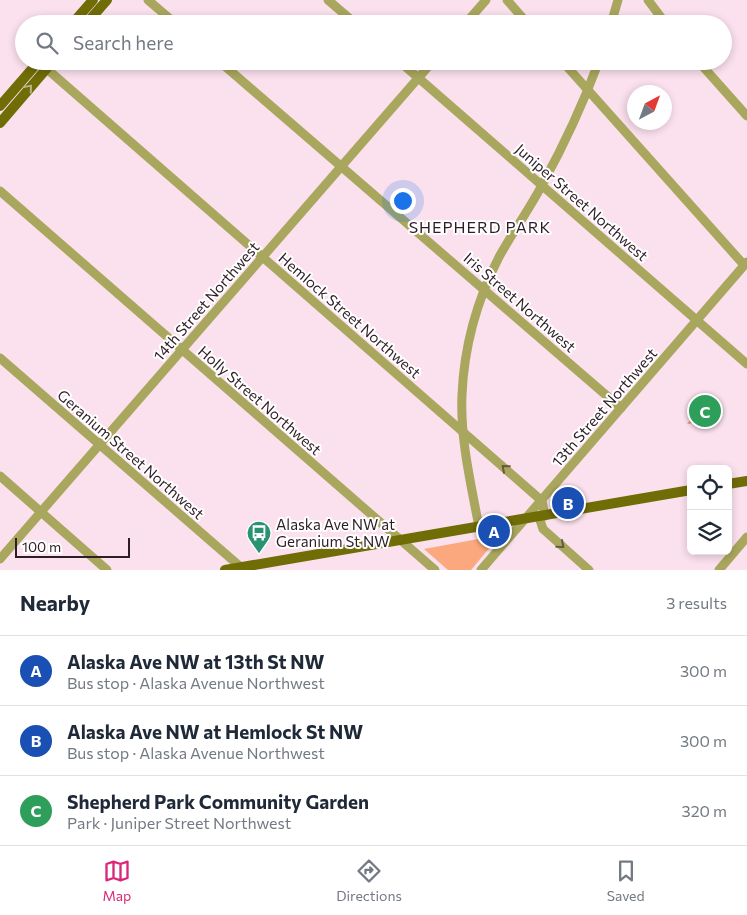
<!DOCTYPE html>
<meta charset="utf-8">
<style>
body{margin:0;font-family:Commissioner,sans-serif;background:#f6f6f7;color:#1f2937}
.controls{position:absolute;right:15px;bottom:15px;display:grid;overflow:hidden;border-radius:8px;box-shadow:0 2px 8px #0003}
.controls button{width:45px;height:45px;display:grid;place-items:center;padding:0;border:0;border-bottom:1px solid #e0e1e3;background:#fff;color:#1f2937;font:25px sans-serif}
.compass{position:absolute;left:627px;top:85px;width:45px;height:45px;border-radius:50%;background:#fff;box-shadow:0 2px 8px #0003;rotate:41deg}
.scale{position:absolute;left:15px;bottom:12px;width:115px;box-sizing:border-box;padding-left:5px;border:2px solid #2d1d25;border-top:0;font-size:14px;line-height:18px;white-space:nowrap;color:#2d1d25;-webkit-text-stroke:4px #fff;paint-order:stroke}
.you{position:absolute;left:402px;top:200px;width:18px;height:18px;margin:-12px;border:4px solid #fff;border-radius:50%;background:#1a73e8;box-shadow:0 0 0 8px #1a73e833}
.badge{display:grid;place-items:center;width:32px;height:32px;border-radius:50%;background:#db2777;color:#fff;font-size:16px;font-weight:700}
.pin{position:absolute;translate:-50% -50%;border:2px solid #fff;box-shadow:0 1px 5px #0006}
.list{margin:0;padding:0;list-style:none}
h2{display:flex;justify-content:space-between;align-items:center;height:65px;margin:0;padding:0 20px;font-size:21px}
h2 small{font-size:16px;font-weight:400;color:#747a83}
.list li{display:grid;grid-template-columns:32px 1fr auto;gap:15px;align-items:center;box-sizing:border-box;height:70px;padding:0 20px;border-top:1px solid #e0e1e3}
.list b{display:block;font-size:19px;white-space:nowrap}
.list p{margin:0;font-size:16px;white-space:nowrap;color:#747a83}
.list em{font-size:16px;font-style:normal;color:#747a83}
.icon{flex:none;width:28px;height:28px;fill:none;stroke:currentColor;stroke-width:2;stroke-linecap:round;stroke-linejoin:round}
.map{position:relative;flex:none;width:747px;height:570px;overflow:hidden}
.search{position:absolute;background:#fff;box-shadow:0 2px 8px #0003;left:15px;right:15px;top:15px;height:55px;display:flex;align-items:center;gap:12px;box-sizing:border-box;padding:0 18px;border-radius:28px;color:#747a83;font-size:19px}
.sheet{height:275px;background:#fff}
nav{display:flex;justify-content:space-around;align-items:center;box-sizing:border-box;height:70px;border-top:1px solid #e0e1e3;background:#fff;font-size:14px;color:#747a83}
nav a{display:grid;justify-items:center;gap:2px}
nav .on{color:#db2777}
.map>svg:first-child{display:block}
.green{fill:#fca87e}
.garden{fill:url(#garden-furrows)}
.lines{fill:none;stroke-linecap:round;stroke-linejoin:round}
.minor{stroke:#a9a65d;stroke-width:9}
.major{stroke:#706c06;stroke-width:10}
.oneway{stroke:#b8b682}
.oneway2{stroke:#655b3e}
.labels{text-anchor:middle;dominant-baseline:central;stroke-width:4;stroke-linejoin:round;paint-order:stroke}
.street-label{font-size:15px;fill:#2d1d25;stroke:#fff}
.poi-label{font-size:15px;fill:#2d1d25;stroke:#fff;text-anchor:start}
.neighbourhood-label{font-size:16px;letter-spacing:1px;fill:#2d1d25;stroke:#fff}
</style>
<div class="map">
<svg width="747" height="570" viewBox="0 0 747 570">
<defs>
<pattern id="garden-furrows" width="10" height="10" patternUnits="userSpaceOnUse" patternTransform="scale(1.25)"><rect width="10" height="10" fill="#fca87e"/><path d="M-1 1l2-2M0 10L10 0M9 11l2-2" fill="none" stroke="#d8906d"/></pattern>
</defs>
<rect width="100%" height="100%" fill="#fbe0ed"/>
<polygon class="green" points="500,535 471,570 448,570 424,549"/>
<polygon class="garden" points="703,404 720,419 687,424"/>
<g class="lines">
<g class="minor">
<polyline points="148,0 176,24"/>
<polyline points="328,0 356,24"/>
<polyline points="507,0 528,24"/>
<polyline points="648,0 666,24"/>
<polyline points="465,24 486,0"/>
<polyline points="611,24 618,0"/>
<polyline points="219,61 621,408"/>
<polyline points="399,61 747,364"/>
<polyline points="562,61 744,265"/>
<polyline points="698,61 747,116"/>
<polyline points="39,62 542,501 545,516"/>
<polyline points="0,191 435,570"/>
<polyline points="0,358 244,570"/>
<polyline points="0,476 107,570"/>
<polyline points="539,517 543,529 589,570"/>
<path d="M479,527C471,484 460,439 462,395C464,347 477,300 499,257C512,233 529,210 542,185C564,145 583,104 599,61"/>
<polyline points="0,559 433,61"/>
<polyline points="481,570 747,262"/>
<polyline points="719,570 747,537"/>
</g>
<g class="major">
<polyline points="72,24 93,0"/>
<polyline points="86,24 107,0"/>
<polyline points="0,106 39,61"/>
<polyline points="0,123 53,61"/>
<polyline points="728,484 747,481"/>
<polyline points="225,570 691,490"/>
</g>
</g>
<defs><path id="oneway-chevron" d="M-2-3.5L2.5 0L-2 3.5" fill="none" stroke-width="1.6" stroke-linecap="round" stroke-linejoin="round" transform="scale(1.25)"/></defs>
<use class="oneway" href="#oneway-chevron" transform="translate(29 88) rotate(-50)"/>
<g class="oneway2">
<use href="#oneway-chevron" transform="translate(505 468) rotate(-139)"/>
<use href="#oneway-chevron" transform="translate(561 545) rotate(41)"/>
</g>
<defs>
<symbol id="bus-pin" viewBox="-11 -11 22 30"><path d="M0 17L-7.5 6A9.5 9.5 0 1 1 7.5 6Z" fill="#299271" stroke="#fff"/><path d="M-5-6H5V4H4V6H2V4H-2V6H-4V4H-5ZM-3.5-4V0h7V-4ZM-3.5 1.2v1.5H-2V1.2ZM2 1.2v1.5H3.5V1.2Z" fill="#fff"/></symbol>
</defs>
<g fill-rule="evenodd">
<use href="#bus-pin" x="245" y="519" width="28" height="38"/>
</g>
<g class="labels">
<g class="street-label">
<text transform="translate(582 202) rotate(41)">Juniper Street Northwest</text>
<text transform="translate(206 301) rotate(-49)">14th Street Northwest</text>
<text transform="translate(520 302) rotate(41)">Iris Street Northwest</text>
<text transform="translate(350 315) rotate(41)">Hemlock Street Northwest</text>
<text transform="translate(260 400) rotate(41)">Holly Street Northwest</text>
<text transform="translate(604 407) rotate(-49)">13th Street Northwest</text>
<text transform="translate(131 454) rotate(41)">Geranium Street Northwest</text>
</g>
<g class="poi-label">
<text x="276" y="524">Alaska Ave NW at<tspan x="276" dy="17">Geranium St NW</tspan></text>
</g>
<g class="neighbourhood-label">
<text x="480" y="226">SHEPHERD PARK</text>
</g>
</g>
</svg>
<div class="controls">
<button><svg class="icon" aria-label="locate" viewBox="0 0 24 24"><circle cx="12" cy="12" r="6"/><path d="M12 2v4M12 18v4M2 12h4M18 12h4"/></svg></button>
<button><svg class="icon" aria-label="layers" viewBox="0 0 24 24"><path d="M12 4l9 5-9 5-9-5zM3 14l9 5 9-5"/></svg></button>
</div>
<svg class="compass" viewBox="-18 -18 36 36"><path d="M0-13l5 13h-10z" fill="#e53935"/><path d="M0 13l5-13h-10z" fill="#747a83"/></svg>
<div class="scale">100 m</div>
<div class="you"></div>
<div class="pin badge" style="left:494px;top:531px;background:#1a4fb4">A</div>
<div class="pin badge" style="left:568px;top:503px;background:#1a4fb4">B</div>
<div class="pin badge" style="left:705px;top:411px;background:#2e9e5b">C</div>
<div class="search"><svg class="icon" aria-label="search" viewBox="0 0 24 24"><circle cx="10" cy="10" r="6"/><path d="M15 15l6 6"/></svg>Search here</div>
</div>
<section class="sheet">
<h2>Nearby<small>3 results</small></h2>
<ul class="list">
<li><span class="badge" style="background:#1a4fb4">A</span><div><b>Alaska Ave NW at 13th St NW</b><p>Bus stop · Alaska Avenue Northwest</p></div><em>300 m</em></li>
<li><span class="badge" style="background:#1a4fb4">B</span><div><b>Alaska Ave NW at Hemlock St NW</b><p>Bus stop · Alaska Avenue Northwest</p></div><em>300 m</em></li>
<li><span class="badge" style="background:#2e9e5b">C</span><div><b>Shepherd Park Community Garden</b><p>Park · Juniper Street Northwest</p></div><em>320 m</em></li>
</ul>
</section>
<nav>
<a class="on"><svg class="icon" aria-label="map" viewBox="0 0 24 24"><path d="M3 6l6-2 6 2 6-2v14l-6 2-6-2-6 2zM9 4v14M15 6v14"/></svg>Map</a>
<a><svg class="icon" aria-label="directions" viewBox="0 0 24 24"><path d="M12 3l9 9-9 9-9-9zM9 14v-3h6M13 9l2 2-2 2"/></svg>Directions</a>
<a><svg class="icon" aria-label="saved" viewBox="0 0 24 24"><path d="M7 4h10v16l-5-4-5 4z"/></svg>Saved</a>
</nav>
